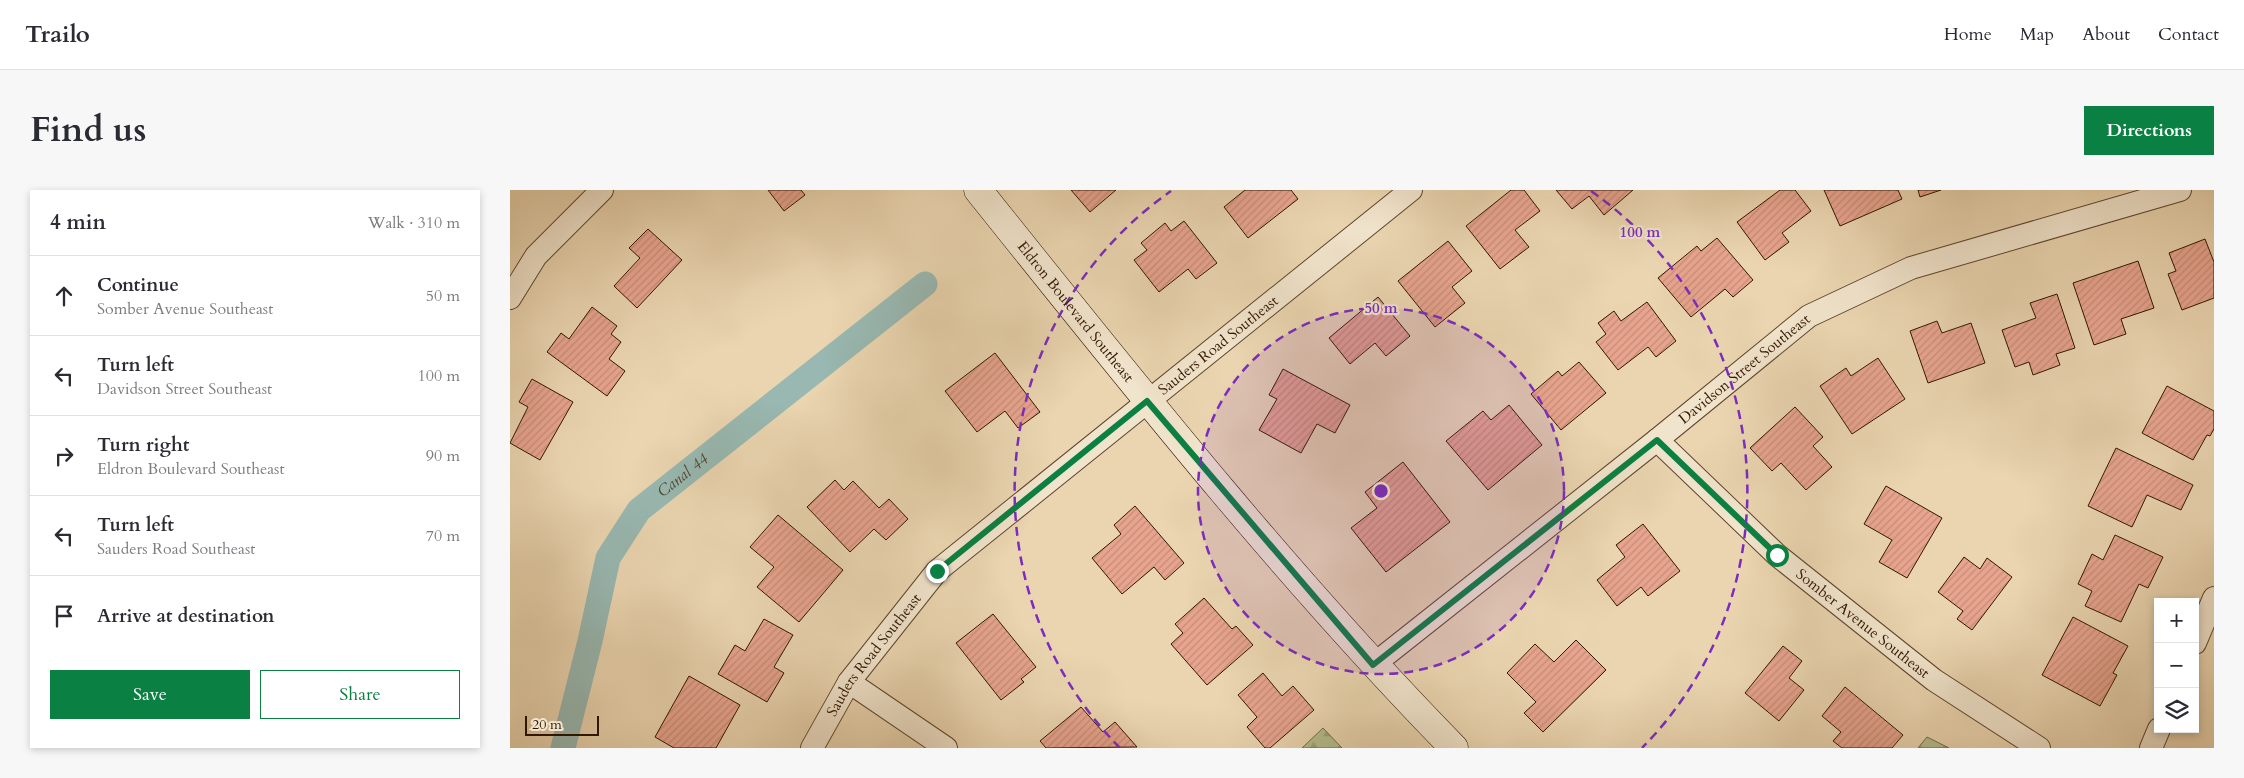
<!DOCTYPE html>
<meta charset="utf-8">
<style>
body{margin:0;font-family:Cardo,serif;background:#f7f7f7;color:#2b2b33}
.controls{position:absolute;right:15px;bottom:15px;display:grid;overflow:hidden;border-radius:0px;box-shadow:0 2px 8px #0003}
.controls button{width:45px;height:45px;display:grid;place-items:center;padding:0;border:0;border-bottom:1px solid #e1e1e2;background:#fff;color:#2b2b33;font:25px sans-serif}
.scale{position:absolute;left:15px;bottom:12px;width:74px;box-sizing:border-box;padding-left:5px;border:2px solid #311600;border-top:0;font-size:14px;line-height:18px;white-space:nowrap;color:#311600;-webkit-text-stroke:4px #f1e4cc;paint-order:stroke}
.stop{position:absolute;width:15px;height:15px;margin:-11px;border:4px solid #0b8043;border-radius:50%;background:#fff}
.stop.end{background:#0b8043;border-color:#fff;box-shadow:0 1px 5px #0008}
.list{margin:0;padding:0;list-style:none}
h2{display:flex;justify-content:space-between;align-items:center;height:65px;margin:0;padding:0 20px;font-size:21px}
h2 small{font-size:16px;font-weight:400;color:#7c7c81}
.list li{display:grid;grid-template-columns:32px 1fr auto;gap:15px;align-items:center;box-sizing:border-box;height:80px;padding:0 20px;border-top:1px solid #e1e1e2}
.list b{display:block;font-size:19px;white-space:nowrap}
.list p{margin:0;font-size:16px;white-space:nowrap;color:#7c7c81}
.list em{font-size:16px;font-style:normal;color:#7c7c81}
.actions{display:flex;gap:10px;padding:15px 20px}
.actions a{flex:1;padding:11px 0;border:1px solid #0b8043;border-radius:0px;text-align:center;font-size:18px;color:#0b8043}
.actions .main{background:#0b8043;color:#fff}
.icon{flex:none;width:28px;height:28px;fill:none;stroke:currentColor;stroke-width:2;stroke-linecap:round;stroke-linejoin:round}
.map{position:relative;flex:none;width:1704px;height:558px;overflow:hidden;border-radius:0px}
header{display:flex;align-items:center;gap:30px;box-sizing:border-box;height:70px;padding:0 25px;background:#fff;border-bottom:1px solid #e1e1e2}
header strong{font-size:24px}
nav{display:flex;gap:28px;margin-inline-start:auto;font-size:18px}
.intro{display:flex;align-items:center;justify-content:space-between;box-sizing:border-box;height:120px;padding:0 30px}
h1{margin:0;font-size:35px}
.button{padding:12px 22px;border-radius:0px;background:#0b8043;color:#fff;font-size:18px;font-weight:700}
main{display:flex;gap:30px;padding:0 30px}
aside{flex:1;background:#fff;border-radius:0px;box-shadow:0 2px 8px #0003}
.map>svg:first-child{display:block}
.forest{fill:url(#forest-firs);stroke:#726a46}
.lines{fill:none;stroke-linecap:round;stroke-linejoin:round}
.canal{stroke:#98b8b1;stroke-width:25}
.building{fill:url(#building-hatch);stroke:#311600}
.street-casing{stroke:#5f462c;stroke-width:24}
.secondary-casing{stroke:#311600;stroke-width:29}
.street{stroke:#f1e4cc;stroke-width:22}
.secondary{stroke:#f1e4cc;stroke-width:28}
.route{stroke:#0b8043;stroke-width:6}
.ring{fill:none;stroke:#7b2cbf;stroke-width:2.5;stroke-dasharray:9 6}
.labels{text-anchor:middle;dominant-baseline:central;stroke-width:4.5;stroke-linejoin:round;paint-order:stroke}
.street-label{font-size:15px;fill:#311600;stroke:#f1e4cc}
.water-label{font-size:16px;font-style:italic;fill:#504735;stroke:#f1e4cc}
.centre{fill:#7b2cbf;stroke:#f1e4cc;stroke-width:2.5}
.ring-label{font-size:15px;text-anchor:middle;font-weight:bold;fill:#7b2cbf;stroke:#f1e4cc;stroke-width:4.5;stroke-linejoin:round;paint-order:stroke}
</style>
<header>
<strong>Trailo</strong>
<nav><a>Home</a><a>Map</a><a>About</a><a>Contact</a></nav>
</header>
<div class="intro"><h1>Find us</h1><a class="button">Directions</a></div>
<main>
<aside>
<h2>4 min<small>Walk · 310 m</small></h2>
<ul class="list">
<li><svg class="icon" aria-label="ahead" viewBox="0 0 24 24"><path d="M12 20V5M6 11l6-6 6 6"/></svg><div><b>Continue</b><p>Somber Avenue Southeast</p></div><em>50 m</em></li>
<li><svg class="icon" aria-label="left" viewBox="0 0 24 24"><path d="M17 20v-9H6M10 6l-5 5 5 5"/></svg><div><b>Turn left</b><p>Davidson Street Southeast</p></div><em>100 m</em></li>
<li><svg class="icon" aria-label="right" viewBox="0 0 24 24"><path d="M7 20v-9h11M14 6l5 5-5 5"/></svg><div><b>Turn right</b><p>Eldron Boulevard Southeast</p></div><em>90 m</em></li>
<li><svg class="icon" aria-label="left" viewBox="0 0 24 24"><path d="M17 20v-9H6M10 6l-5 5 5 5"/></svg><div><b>Turn left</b><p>Sauders Road Southeast</p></div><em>70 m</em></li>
<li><svg class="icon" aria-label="arrive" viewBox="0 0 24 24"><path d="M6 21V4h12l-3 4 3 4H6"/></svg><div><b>Arrive at destination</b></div></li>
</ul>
<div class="actions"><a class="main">Save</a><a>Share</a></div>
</aside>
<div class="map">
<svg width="1704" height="558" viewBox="0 0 1704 558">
<defs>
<pattern id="forest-firs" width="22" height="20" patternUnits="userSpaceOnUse" patternTransform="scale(1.25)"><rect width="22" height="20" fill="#b4be8d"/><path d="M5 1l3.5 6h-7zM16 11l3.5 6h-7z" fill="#9ba378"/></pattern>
<pattern id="building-hatch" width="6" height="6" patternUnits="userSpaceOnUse" patternTransform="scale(1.25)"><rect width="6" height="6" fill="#e7a48e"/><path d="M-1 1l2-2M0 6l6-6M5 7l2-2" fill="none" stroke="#c78c79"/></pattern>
</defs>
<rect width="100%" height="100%" fill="#ead5b0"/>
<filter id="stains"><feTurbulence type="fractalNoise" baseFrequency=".004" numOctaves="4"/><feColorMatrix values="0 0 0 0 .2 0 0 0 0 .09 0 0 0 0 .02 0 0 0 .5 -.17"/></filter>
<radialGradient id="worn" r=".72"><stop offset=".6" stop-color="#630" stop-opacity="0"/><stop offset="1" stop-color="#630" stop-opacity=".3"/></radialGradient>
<g class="forest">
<polygon points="813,538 832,558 792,558"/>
<polygon points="1417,547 1439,558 1408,558"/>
</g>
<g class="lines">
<path class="canal" id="s1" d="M53,558L80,451L98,368L129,320L415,94"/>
</g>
<g class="building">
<polygon points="258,0 291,0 295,5 274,21"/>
<polygon points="561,0 606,0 580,22"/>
<polygon points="735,0 781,0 788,9 738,48 714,17"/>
<polygon points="1001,0 1014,0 1030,21 1005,40 1019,57 990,79 956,36"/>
<polygon points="1046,0 1123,0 1094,25 1079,6 1062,19"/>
<polygon points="1270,0 1285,0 1301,21 1272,43 1279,52 1255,70 1227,32"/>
<polygon points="1314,0 1388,0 1392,9 1330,36"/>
<polygon points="1408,0 1431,0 1410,7"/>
<polygon points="674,31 707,73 686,89 678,79 649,102 624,70 637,60 631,53 655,33 661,41"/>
<polygon points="138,39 172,70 127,118 104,96 130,68 119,58"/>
<polygon points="1207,48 1243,90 1223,107 1215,99 1181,127 1148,88 1187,56 1191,61"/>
<polygon points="1695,49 1704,72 1704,108 1672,120 1658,84 1666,81 1659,63"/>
<polygon points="938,51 962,81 942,97 955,113 925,137 888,91"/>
<polygon points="1628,71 1644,118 1611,129 1616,144 1584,155 1563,93"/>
<polygon points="1547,104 1565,158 1546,164 1550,175 1523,185 1519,172 1505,177 1492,140 1526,128 1520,113"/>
<polygon points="868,107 900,146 876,166 865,153 840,174 819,148"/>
<polygon points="1137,112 1166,151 1146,167 1138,157 1108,180 1086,152 1096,144 1088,133 1104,121 1111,131"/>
<polygon points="82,117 107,136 101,144 111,152 99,169 115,181 97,206 37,162 51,143 59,149"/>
<polygon points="1427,131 1432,143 1461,133 1475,173 1418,193 1400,141"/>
<polygon points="485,163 530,222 508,238 495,221 467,242 435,201"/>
<polygon points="1368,168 1395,209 1342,244 1310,196 1336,178 1341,186"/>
<polygon points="1069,172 1096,203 1051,240 1021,204 1048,181 1052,186"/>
<polygon points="773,179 840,215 825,243 807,234 791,263 749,240 767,209 759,205"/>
<polygon points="22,189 63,212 30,270 0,253 18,217 9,212"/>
<polygon points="1657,196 1704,221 1704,239 1700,246 1697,245 1683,270 1632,243"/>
<polygon points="999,215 1032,255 978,300 936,251 973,221 981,230"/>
<polygon points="1285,217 1313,247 1303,256 1322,277 1296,300 1271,273 1262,281 1240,258"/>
<polygon points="1606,258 1683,295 1671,320 1637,305 1622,337 1578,316"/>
<polygon points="893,272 940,332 876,382 841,338 867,318 855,302"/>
<polygon points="325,290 334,300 343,291 369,318 379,309 398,329 376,350 364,339 340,362 297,317"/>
<polygon points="1376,296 1432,328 1397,388 1369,372 1382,350 1354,334"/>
<polygon points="625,316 674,373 655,390 644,377 612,404 582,368 611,344 604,335"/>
<polygon points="268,325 333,380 289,432 247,397 264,377 240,357"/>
<polygon points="1133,334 1170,381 1138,406 1131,397 1107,416 1087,390 1115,367 1106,355"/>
<polygon points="1605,345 1653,367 1638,398 1629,394 1611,432 1575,416 1582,401 1568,394 1582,364 1593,370"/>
<polygon points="1454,367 1470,379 1477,368 1502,387 1462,440 1447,429 1453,421 1428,402"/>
<polygon points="694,408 722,439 726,436 743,455 697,495 661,454 673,443 665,434"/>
<polygon points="483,424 526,477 511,489 514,492 491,510 446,453"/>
<polygon points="1563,427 1618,456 1603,483 1607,485 1590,516 1532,485"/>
<polygon points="254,429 283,445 264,477 274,483 257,512 208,484 225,455 235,461"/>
<polygon points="1066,450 1096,480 1033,542 1014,523 1026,512 997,483 1025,454 1044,472"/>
<polygon points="1273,456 1292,471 1279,488 1294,500 1269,531 1235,503"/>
<polygon points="753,483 772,506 783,496 804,520 760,558 755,558 737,537 747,527 728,505"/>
<polygon points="179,486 230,515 206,558 164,558 145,547"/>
<polygon points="1335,497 1393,545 1382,558 1332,558 1323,551 1331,542 1312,526"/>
<polygon points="571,517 593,542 605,532 627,557 536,558 530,551"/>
</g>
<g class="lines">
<defs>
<g id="street">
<polyline points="0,108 26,66 92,0"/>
<path id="s2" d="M1147,250L1267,365L1424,490L1529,558"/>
<polyline points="1685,453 1704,408"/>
<path id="s3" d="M863,475L1147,250L1299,126L1401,78L1670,0"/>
<polyline points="339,492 436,558"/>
<path id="s4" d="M302,558L339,492L427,381L901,0"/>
<polyline points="1641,558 1649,539"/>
</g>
<g id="secondary">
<path id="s5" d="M468,0C621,191 773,383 944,558"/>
</g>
</defs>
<use href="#street" class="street-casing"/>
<use href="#secondary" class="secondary-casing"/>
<use href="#street" class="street"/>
<use href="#secondary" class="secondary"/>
</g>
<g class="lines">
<polyline class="route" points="427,381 637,211 863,475 1147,250 1267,365"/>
</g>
<circle cx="871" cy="301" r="183" fill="#7b2cbf" fill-opacity=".12"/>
<g class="ring">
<circle cx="871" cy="301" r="183"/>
<path d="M610 558A366 366 0 0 1 661 1M1081 1A366 366 0 0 1 1132 558"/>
</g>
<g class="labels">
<g class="street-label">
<text stroke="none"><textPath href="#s5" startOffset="156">Eldron Boulevard Southeast</textPath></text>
<text stroke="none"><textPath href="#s4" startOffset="578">Sauders Road Southeast</textPath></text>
<text stroke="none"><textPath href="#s3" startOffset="475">Davidson Street Southeast</textPath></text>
<text stroke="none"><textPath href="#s2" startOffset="276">Somber Avenue Southeast</textPath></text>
<text stroke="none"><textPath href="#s4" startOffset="112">Sauders Road Southeast</textPath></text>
</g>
<g class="water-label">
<text stroke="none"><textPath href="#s1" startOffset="308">Canal 44</textPath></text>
</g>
</g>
<circle cx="871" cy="301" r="8" class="centre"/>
<g class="ring-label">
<text x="1130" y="47">100 m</text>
<text x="871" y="123">50 m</text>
</g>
<rect width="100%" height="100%" filter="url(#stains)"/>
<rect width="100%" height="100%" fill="url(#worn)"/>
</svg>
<div class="controls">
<button>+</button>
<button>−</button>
<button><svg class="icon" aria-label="layers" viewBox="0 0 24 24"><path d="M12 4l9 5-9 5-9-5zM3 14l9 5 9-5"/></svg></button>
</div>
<div class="scale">20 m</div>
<div class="stop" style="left:1267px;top:365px"></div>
<div class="stop end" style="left:427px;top:381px"></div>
</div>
</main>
